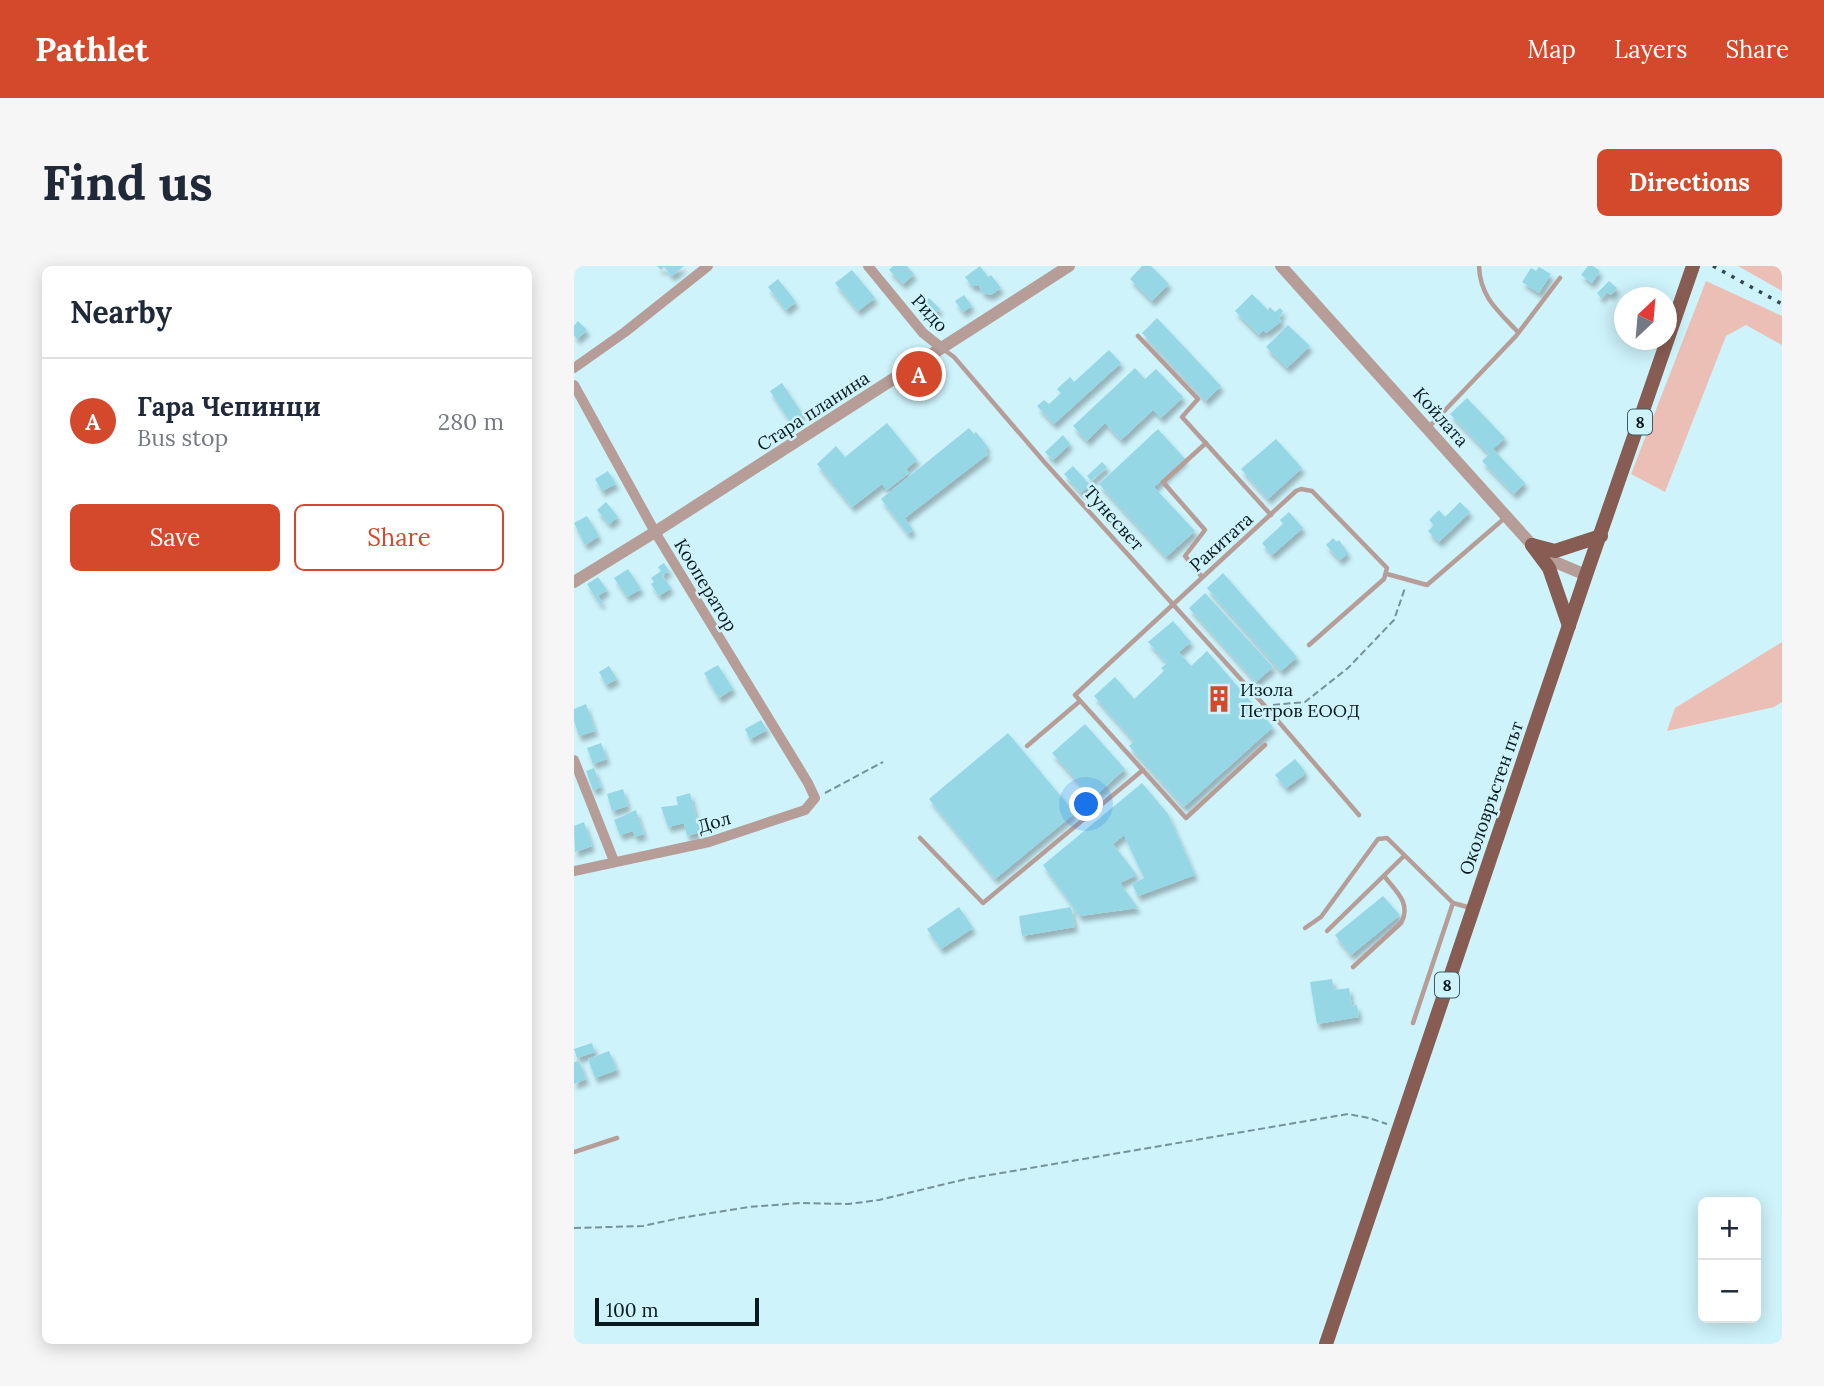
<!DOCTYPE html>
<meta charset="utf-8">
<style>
body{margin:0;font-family:Lora,serif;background:#f6f6f7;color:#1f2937}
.controls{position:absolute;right:21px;bottom:21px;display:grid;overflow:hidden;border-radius:10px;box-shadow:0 4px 18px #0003}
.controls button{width:63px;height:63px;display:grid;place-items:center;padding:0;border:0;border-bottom:2px solid #e0e1e3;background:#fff;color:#1f2937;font:35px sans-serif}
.compass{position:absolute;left:1040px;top:21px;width:63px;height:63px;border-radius:50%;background:#fff;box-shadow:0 4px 18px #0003;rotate:26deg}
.scale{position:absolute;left:21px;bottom:18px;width:164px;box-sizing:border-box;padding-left:7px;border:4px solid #081a1e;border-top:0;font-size:19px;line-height:24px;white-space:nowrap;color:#081a1e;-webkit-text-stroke:5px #cef3fb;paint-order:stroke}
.you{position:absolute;left:513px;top:539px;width:24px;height:24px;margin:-18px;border:5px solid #fff;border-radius:50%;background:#1a73e8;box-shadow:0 0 0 10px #1a73e833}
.badge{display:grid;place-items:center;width:46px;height:46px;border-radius:50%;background:#d4492c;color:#fff;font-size:23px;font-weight:700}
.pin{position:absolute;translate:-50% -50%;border:4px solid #fff;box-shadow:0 2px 7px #0006}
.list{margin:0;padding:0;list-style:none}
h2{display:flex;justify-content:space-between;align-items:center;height:91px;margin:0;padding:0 28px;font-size:30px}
h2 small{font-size:23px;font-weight:400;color:#747a83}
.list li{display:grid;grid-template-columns:46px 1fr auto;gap:21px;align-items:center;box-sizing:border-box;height:126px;padding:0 28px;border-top:2px solid #e0e1e3}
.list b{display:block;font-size:26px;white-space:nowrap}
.list p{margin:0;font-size:23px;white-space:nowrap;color:#747a83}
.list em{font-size:23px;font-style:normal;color:#747a83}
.actions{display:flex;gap:14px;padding:21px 28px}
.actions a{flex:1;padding:16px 0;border:2px solid #d4492c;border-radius:10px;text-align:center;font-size:24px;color:#d4492c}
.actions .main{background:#d4492c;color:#fff}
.map{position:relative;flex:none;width:1208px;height:1078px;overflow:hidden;border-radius:10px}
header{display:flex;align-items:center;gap:42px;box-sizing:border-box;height:98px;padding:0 35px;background:#d4492c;color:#fff}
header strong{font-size:33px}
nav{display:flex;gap:38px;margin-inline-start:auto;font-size:24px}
.intro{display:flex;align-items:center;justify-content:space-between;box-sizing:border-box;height:168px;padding:0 42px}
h1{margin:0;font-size:49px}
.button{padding:18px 32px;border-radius:10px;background:#d4492c;color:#fff;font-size:24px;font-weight:700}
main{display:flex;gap:42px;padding:0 42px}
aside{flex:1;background:#fff;border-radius:10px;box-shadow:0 4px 18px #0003}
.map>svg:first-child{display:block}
.green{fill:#ebbfb5}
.building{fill:#96d7e6;filter:url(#shadow)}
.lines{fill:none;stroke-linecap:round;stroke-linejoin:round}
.path{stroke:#759298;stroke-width:2;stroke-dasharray:7 3.5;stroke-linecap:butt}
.service{stroke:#b69d97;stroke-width:4.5}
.minor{stroke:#b69d97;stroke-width:10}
.tertiary{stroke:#b69d97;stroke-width:12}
.primary{stroke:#875c52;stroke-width:14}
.rail{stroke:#32484d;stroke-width:3.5;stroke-dasharray:3.5 7;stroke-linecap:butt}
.labels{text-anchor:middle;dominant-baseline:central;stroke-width:5;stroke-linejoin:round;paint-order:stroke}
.shield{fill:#cef3fb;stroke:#435b60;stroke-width:2}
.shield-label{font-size:16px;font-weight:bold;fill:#081a1e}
.street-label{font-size:18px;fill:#081a1e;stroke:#cef3fb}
.poi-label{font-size:18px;fill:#081a1e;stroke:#cef3fb;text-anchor:start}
</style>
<header>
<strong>Pathlet</strong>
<nav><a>Map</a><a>Layers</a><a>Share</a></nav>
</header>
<div class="intro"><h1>Find us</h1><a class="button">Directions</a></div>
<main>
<aside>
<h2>Nearby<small></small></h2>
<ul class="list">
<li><span class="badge">A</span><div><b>Гара Чепинци</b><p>Bus stop</p></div><em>280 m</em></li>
</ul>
<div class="actions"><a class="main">Save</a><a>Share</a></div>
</aside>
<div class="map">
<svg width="1208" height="1078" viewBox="0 0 1208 1078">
<defs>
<filter id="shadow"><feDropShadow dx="3" dy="5.5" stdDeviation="2" flood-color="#0004"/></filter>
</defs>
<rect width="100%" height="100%" fill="#cef3fb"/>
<g class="green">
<polygon points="1164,0 1208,0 1208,25"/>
<polygon points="1132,15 1208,50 1208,79 1172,59 1152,70 1091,226 1057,208"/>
<polygon points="1208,376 1208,436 1200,441 1093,465 1101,442"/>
</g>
<g class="building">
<polygon points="83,0 110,0 98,10 90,1 87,4"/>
<polygon points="319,0 333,0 340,8 329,18 315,4"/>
<polygon points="406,0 414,11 417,9 427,22 417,29 409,27 405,20 398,20 391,11"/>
<polygon points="568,0 577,0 595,18 578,35 556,13"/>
<polygon points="1014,0 1019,0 1026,5 1018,17 1007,9"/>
<polygon points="965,1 977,8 965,27 948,16 957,2 962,5"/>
<polygon points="278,4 301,32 284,45 261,17"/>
<polygon points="204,13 222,36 212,44 194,21"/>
<polygon points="1035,15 1043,22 1037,29 1033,26 1027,32 1023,27"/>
<polygon points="678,28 694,44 696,41 701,46 706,42 709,45 705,52 708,55 692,67 689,64 685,69 661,45"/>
<polygon points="390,29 398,40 389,46 381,35"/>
<polygon points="355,32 366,43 357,51 346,41"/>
<polygon points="583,52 647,120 632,135 568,67"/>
<polygon points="4,55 13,64 3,73 0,69 0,60"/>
<polygon points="714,59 736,80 713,102 692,81"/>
<polygon points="535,84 547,97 480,158 463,140 470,134 475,138 487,127 483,123 496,111 500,116"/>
<polygon points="561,102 571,113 582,103 609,131 587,152 579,144 547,174 531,157 513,175 499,160"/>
<polygon points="208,117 229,149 217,157 196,125"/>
<polygon points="893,132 931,172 919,183 951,217 940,228 908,195 915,188 876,148"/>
<polygon points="313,157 343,194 332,203 335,207 313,224 308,218 278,241 243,198 262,180 271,191"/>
<polygon points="395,162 400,168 402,166 414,181 411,183 414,188 331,252 339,264 334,268 307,233"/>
<polygon points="584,163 611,193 580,221 621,265 592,291 525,218"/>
<polygon points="489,169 496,178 479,194 471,186"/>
<polygon points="702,173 728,202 694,233 667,203"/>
<polygon points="528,196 533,201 517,215 513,210"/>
<polygon points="499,200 516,219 507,227 490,208"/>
<polygon points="34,205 42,218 28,225 21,213"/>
<polygon points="32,236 44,251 35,258 23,244"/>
<polygon points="886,236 896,246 865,276 854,265 860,259 855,254 865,244 871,251"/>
<polygon points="715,246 729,262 698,289 688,277 709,258 706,254"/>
<polygon points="13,250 25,270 11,279 0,257"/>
<polygon points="759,272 763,276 765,274 774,287 766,294 752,279"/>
<polygon points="90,297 95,305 88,309 97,322 85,330 77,318 80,316 77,312 87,305 84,301"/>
<polygon points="54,303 67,323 53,331 40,312"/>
<polygon points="649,307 723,391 707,405 633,322"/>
<polygon points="24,311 33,324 24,330 29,337 26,338 13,318"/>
<polygon points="631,327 699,401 682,416 615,342"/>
<polygon points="599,355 617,376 605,386 617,400 633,385 699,461 610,541 555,480 560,475 520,430 541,411 560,433 590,405 587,402 593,397 574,376"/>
<polygon points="144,399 159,423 145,432 130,407"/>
<polygon points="35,400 43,413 32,419 25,406"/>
<polygon points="12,438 21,465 5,470 0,455 0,443"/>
<polygon points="187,454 193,464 176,473 171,463"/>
<polygon points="511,458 551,503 519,532 478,487"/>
<polygon points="434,467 501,547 421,613 355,533"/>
<polygon points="27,477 33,493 19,498 13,482"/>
<polygon points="721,493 730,504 730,509 712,522 701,509"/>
<polygon points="20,502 27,521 19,524 12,505"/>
<polygon points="568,517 594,548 621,609 564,630 558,618 570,612 550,569 539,578 563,609 546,617 564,642 506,650 469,599"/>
<polygon points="49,523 54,540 38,545 33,528"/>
<polygon points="116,527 126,566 113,570 110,557 94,561 87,541 104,539 102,531"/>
<polygon points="62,544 70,568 61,571 59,565 46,569 40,554"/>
<polygon points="10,556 18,580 1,586 0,560"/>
<polygon points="809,630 826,649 777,689 761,669"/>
<polygon points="385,641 399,662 367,683 353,663"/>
<polygon points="497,641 501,661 448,670 445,650"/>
<polygon points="758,713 760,724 775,722 778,740 783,739 785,751 743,758 736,716"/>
<polygon points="18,777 21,786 3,792 0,783"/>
<polygon points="35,785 43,804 21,812 14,793"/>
<polygon points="5,795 12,813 0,818 0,796"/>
</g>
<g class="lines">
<g class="path">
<polyline points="699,439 731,436 774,402 820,354 831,322"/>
<polyline points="251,527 309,496"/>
<polyline points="0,962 69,960 106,952 175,941 226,937 274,938 305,934 392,913 774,848 795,852 813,858"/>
</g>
<g class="service">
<path d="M905,0C906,31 924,45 944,66"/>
<polyline points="564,70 624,133 608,151 697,249"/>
<polyline points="369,83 380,91 472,198 691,440 785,549"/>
<polyline points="854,162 942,70 986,12"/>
<polyline points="813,308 853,319 932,251"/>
<polyline points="628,311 611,290 631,264 589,216 632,177"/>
<polyline points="691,479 612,552 501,429 722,225 727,223 738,225 813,302 810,313 735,379"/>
<polyline points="453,480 506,435"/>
<polyline points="346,572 409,637 569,504"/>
<polyline points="731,662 747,651 804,573 813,572 879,637 897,642"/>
<polyline points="753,665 830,590"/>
<path d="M779,701L827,657C838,638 822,625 810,610"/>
<polyline points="839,757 879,637"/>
<polyline points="0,886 43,872"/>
</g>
<g class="minor">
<polyline points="294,0 349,67 368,82"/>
<polyline points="0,102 51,66 134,0"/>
<polyline points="0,119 81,266 234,517 241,532 231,544 135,576 0,605"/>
<polyline points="0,494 40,595"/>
</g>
<g class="tertiary">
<polyline points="707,0 958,279 981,296 1012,309"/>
<polyline points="0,316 81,266 495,0"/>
</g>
<g class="primary">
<polyline points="958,279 975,302 995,360"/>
<polyline points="958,279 981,285 1027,270"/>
<polyline points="752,1078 1012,309 1119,0"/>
</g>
<polyline class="rail" points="1139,0 1208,38"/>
</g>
<defs>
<symbol id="building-bare" viewBox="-9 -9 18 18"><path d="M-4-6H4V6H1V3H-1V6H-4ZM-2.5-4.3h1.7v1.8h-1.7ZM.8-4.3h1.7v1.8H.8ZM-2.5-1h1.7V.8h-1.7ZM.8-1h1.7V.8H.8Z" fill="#d4492c" stroke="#cef3fb" stroke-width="2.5" paint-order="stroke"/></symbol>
</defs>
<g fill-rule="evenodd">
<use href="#building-bare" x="626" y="414" width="38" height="38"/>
</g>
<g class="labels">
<g class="shield">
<rect x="1054" y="143.5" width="24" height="25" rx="5"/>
<rect x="861" y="706.5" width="24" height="25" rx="5"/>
</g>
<g class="shield-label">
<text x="1066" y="156">8</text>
<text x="873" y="719">8</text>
</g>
<g class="street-label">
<text transform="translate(356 47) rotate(47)">Ридо</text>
<text transform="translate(239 145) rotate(-33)">Стара планина</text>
<text transform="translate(867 151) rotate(48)">Койлата</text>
<text transform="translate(540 252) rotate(48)">Тунесвет</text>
<text transform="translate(647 276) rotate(-42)">Ракитата</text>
<text transform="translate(132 319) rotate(59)">Кооператор</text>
<text transform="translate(917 532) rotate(-71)">Околовръстен път</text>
<text transform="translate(140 556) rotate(-17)">Дол</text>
</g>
<g class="poi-label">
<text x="666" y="423">Изола<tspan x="666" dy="21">Петров ЕООД</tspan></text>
</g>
</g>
</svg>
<div class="controls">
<button>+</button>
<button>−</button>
</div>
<svg class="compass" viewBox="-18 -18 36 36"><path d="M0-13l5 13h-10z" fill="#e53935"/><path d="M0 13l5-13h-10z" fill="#747a83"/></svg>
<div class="scale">100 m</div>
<div class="you"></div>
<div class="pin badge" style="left:345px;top:108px">A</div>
</div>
</main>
